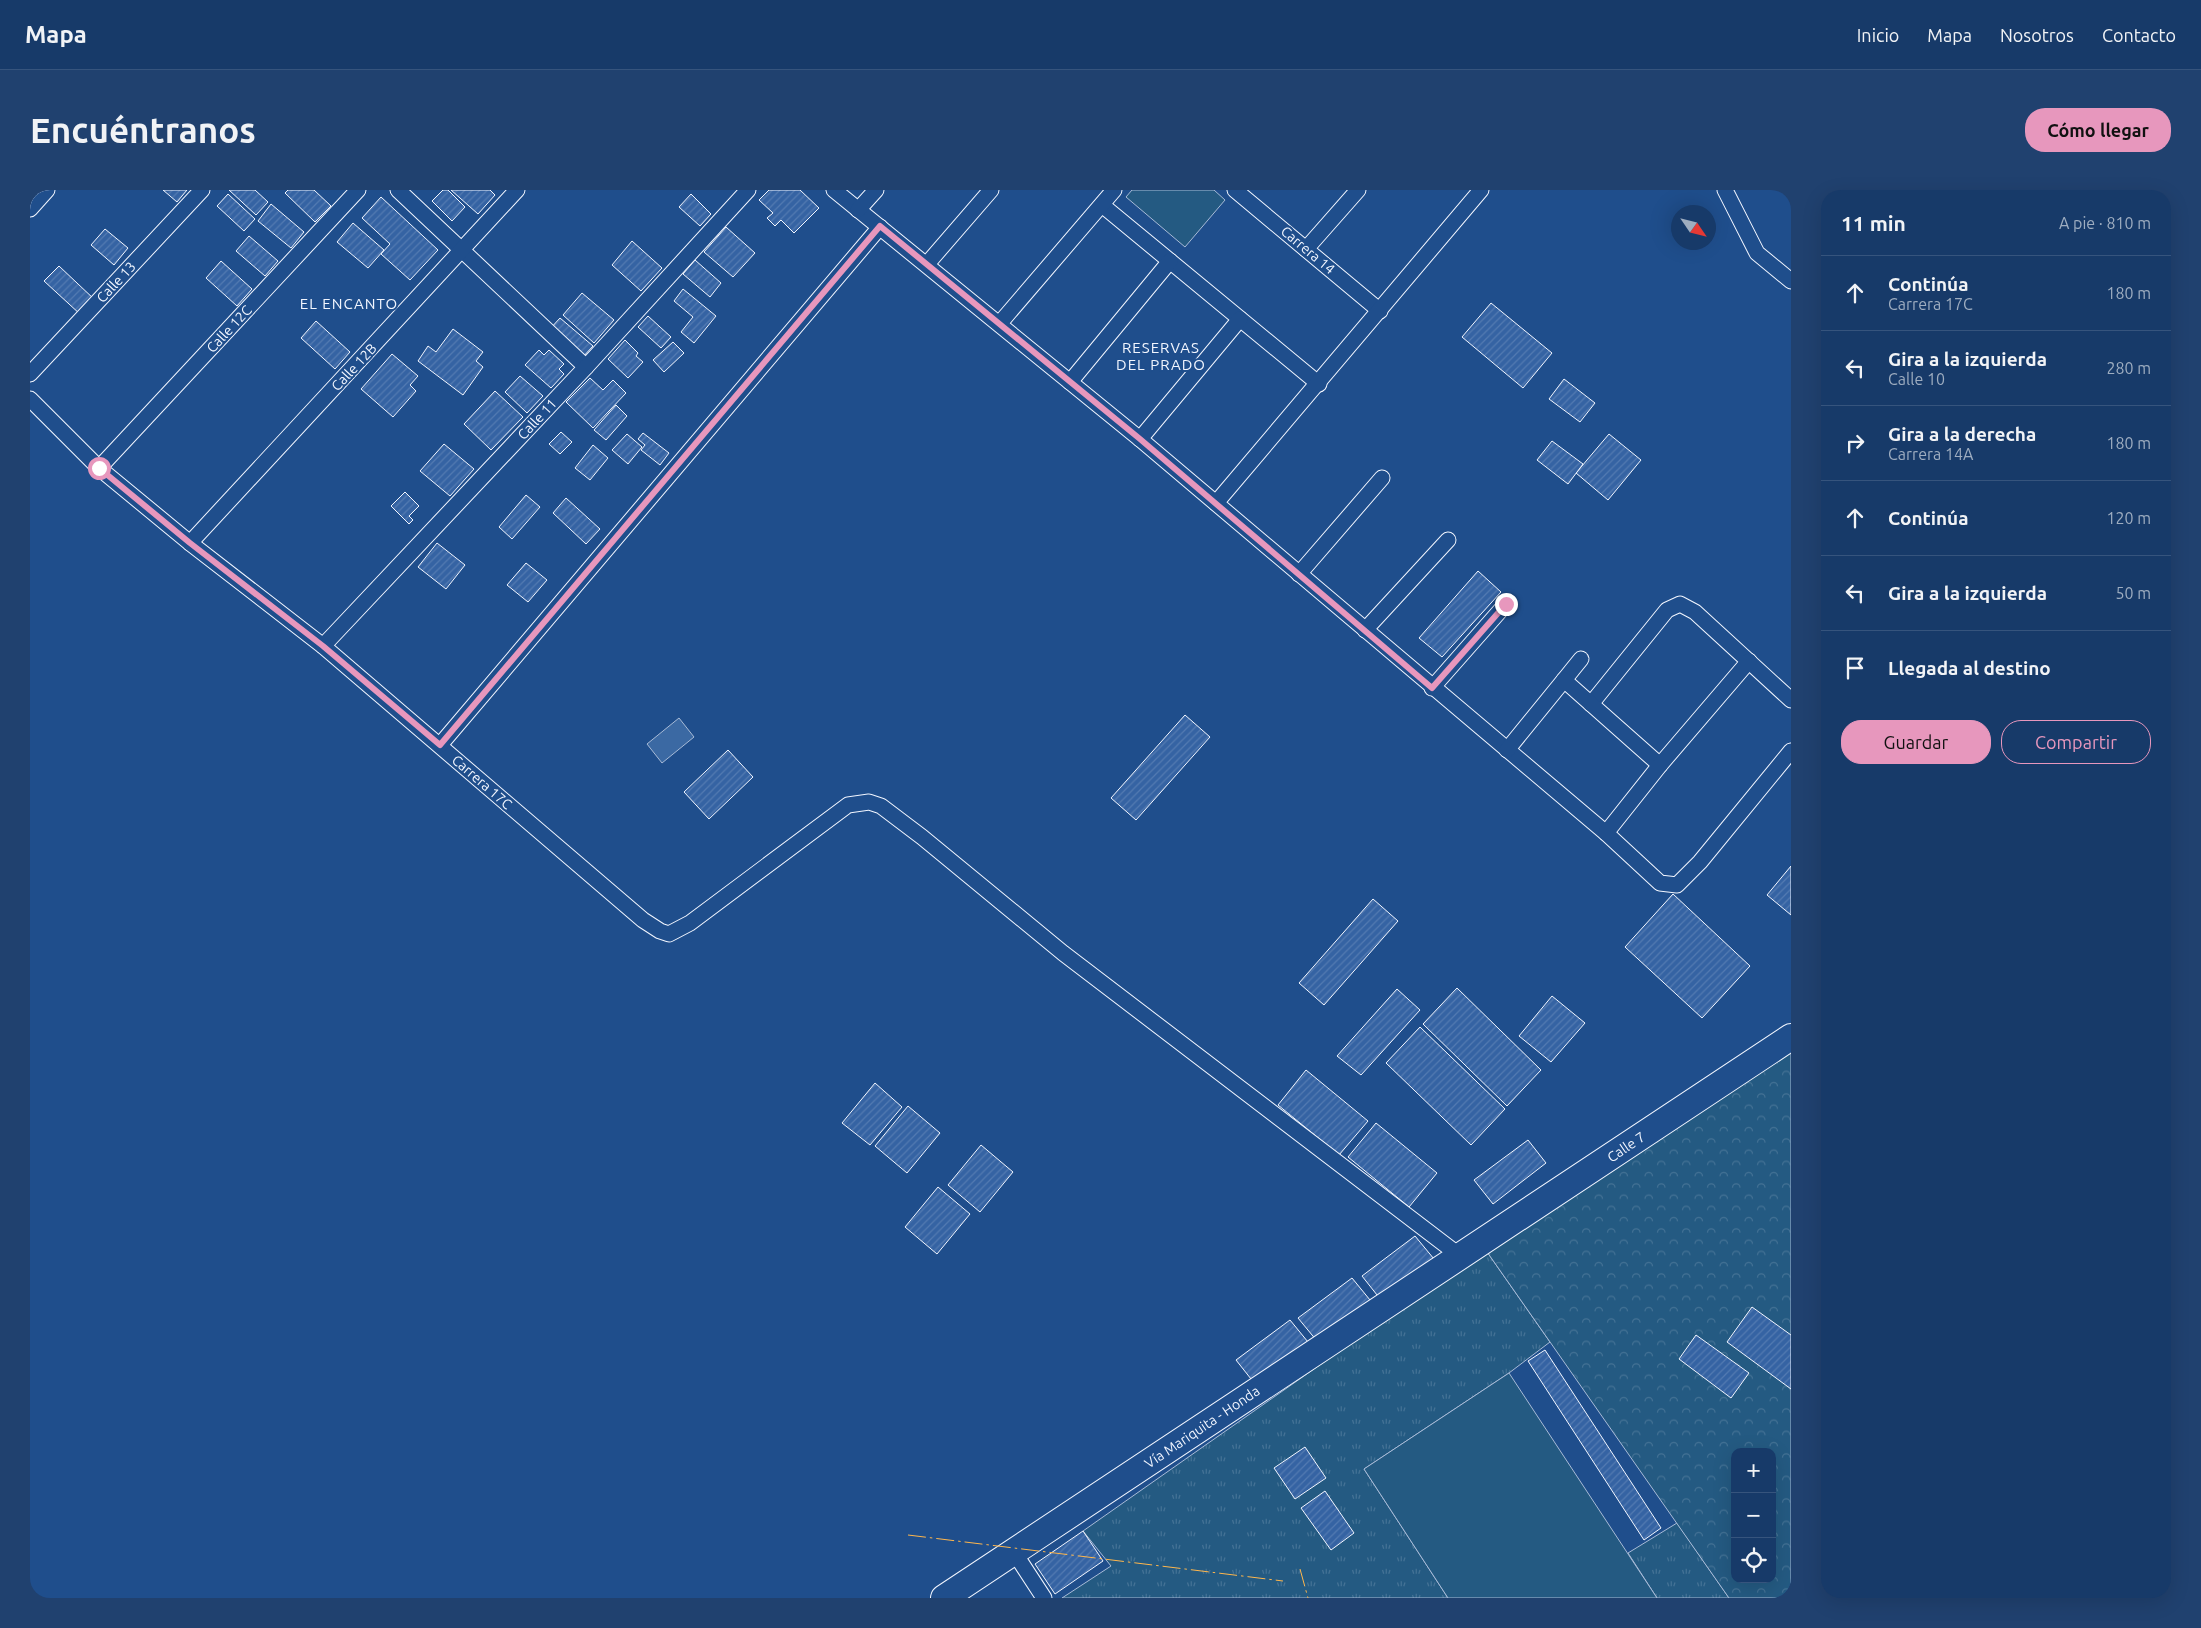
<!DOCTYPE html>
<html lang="es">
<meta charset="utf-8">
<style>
body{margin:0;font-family:Ubuntu,sans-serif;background:#20416f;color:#f1f3f6}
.controls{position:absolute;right:15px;bottom:15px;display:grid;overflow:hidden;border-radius:10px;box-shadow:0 5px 20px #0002}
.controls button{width:45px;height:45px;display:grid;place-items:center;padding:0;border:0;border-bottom:1px solid #36547d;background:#173a69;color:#f1f3f6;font:25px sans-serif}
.compass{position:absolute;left:1641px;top:15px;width:45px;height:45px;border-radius:50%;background:#173a69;box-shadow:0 5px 20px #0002;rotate:125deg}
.stop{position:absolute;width:15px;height:15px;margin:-11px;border:4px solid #e797bd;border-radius:50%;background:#fff}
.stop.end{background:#e797bd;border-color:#fff;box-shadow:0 1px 5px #0008}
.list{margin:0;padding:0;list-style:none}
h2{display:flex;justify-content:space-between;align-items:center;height:65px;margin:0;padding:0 20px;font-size:21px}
h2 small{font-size:16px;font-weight:400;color:#9eadc0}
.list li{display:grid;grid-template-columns:32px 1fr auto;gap:15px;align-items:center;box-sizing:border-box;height:75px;padding:0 20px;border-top:1px solid #36547d}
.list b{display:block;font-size:19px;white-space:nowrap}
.list p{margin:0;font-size:16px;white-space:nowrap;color:#9eadc0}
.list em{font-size:16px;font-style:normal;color:#9eadc0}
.actions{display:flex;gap:10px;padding:15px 20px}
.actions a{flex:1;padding:11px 0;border:1px solid #e797bd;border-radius:20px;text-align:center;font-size:18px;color:#e797bd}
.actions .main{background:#e797bd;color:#111}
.icon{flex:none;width:28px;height:28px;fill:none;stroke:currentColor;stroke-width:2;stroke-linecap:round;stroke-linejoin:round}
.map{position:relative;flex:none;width:1761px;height:1408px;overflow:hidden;border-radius:20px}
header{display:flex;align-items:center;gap:30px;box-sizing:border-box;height:70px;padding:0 25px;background:#173a69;border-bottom:1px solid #36547d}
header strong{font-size:24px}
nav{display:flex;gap:28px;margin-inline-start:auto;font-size:18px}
.intro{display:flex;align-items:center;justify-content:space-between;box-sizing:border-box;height:120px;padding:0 30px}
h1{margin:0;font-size:35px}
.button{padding:12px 22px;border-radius:20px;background:#e797bd;color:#111;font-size:18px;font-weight:700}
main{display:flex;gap:30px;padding:0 30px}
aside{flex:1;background:#173a69;border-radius:20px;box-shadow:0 5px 20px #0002}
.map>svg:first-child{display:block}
.grass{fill:url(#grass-tufts);stroke:#a8bbd7}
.forest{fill:url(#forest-crowns);stroke:#a8bbd7;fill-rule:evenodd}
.garden{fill:#245a82;stroke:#a8bbd7}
.water{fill:#3b69a3;stroke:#a8bbd7}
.building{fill:url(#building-hatch);stroke:#f2f6ff}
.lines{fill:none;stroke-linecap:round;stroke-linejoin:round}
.street-casing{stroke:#f2f6ff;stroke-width:17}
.highway-casing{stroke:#f2f6ff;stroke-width:28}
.street{stroke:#1f4e8c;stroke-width:15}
.highway{stroke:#1f4e8c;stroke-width:26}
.power{stroke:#ffb74d;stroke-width:1;stroke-dasharray:18 4 2.5 4;stroke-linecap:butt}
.route{stroke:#e797bd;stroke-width:6}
.labels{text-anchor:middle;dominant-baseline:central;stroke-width:4;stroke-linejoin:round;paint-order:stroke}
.street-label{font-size:14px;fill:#f2f6ff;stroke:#1f4e8c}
.neighbourhood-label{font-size:15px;letter-spacing:1px;fill:#f2f6ff;stroke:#1f4e8c}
</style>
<header>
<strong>Mapa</strong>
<nav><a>Inicio</a><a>Mapa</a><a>Nosotros</a><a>Contacto</a></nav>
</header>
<div class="intro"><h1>Encuéntranos</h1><a class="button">Cómo llegar</a></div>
<main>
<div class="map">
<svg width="1761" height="1408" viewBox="0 0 1761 1408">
<defs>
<pattern id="grass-tufts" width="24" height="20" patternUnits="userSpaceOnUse" patternTransform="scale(1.25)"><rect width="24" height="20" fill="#245a82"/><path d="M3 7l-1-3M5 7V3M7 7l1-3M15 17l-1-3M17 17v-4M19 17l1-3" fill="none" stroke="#447295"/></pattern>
<pattern id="forest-crowns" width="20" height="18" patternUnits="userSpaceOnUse" patternTransform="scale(1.25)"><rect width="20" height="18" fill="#245a82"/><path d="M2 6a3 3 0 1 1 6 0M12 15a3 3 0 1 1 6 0" fill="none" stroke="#447295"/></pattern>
<pattern id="building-hatch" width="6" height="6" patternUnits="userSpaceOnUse" patternTransform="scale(1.25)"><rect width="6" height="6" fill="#3563a3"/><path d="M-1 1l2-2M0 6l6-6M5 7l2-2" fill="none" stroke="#537ab1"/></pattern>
</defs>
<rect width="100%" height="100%" fill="#1f4e8c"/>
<g class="grass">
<polygon points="1455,1059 1520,1152 1479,1183 1334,1279 1418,1408 1032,1408 1081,1376 1053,1341"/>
<polygon points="1647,1333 1699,1408 1627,1408 1598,1363"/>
</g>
<path class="forest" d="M1761,861V1408H1699L1455,1059ZM1705,1262H1742V1389H1705Z"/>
<g class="garden">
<polygon points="1102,0 1184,0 1195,10 1155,57 1096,7"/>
<polygon points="1479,1183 1627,1408 1418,1408 1334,1279"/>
</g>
<polygon class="water" points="649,528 664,547 632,573 617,554"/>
<g class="building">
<polygon points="133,0 157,0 147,12"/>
<polygon points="199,0 225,0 238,12 226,25"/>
<polygon points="258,0 284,0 301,16 285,32 255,3"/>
<polygon points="413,0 418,0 435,17 422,31 402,11"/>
<polygon points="421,0 460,0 465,5 448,24"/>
<polygon points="739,0 770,0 789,18 764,43 751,30 745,36 737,28 743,23 729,10"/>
<polygon points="198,4 225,29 214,41 187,16"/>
<polygon points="661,4 681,24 670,36 649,17"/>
<polygon points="351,7 408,60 380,90 351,64 360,54 332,28"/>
<polygon points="241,14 274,42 261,58 228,31"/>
<polygon points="323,33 354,60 338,78 307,52"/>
<polygon points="696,37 725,63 703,87 674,62"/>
<polygon points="75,39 98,58 84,75 61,55"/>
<polygon points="219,46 248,71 235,86 206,61"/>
<polygon points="602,51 632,78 611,101 582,75"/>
<polygon points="665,70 691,93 680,107 653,84"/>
<polygon points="191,71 222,99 207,116 176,88"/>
<polygon points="29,76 65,110 51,125 14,91"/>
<polygon points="653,99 686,126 664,153 651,142 663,127 644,111"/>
<polygon points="552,103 584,130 564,153 533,125"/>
<polygon points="1461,113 1522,163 1493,198 1432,147"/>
<polygon points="618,126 641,147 631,158 608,137"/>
<polygon points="530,128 563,156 552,168 519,140"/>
<polygon points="286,131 320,162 305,179 271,148"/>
<polygon points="423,139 453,162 446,171 453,177 433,205 388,171 398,156 406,162"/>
<polygon points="595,150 608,163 606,166 613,172 598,188 578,169"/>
<polygon points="643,152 654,163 634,182 623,170"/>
<polygon points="509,160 514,165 519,160 534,174 529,179 534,184 521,198 495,175"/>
<polygon points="362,164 388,186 380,195 386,201 363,227 331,199"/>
<polygon points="490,186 513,206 497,223 475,202"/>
<polygon points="560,188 573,200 583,190 596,203 563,238 536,212"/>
<polygon points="1534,189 1565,213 1550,232 1519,209"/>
<polygon points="465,201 493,227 461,260 434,234"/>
<polygon points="586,215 597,226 576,250 564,240"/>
<polygon points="531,242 542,252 530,264 519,254"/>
<polygon points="613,243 639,263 630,275 611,260 615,255 608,249"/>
<polygon points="597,244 612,257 598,274 582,260"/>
<polygon points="1579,244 1611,270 1578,310 1546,283"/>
<polygon points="1522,251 1553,274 1538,294 1507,270"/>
<polygon points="414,254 444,279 420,306 390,281"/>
<polygon points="563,255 578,268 560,290 545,278"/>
<polygon points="375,302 389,316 379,326 383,330 379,334 361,316"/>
<polygon points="496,305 510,317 482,349 469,337"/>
<polygon points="536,308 570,339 556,354 523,323"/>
<polygon points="407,353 435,375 416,399 388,377"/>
<polygon points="496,373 517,390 498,412 477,395"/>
<polygon points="1448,381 1471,402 1412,467 1389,448"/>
<polygon points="1155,525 1180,547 1106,630 1081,608"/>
<polygon points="698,560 723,587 679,629 654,602"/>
<polygon points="1761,676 1761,725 1737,705"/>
<polygon points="1643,704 1720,776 1672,828 1595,757"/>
<polygon points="1343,709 1368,731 1294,815 1269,793"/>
<polygon points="1427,798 1511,880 1477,916 1393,834"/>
<polygon points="1367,799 1390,820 1331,885 1307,866"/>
<polygon points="1522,806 1555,833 1521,872 1489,846"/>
<polygon points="1390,837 1475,919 1441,955 1356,873"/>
<polygon points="1276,880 1338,931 1309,965 1248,915"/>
<polygon points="845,893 872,917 840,955 812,933"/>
<polygon points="878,916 910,943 877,983 845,956"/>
<polygon points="1346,933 1407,983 1379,1017 1318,967"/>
<polygon points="1498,950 1516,973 1463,1014 1444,990"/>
<polygon points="951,955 983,982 950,1022 918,995"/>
<polygon points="908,997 940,1024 907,1064 875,1037"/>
<polygon points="1385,1046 1404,1069 1351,1110 1332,1086"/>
<polygon points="1322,1088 1340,1110 1287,1151 1268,1128"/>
<polygon points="1722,1117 1761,1145 1761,1199 1697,1152"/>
<polygon points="1260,1130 1278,1152 1225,1194 1206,1170"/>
<polygon points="1666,1145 1719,1183 1701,1208 1649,1169"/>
<polygon points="1515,1160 1631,1338 1614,1350 1498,1171"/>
<polygon points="1275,1257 1296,1288 1265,1309 1244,1278"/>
<polygon points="1295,1301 1324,1343 1301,1360 1271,1318"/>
<polygon points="1053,1341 1073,1371 1025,1404 1005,1374"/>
</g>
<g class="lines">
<defs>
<g id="street">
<polyline points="368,0 556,177"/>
<polyline points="804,0 1110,249 1576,643 1630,693 1647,695 1670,672 1761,561"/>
<polyline points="1205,0 1350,121"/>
<polyline points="1695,0 1727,63 1761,91"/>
<polyline points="1072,15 1289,194"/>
<polyline points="0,19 17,0"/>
<polyline points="828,20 846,0"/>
<polyline points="1276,59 1328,0"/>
<polyline points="897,74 961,0"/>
<polyline points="970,133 1084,0"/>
<polyline points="0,184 172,0"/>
<polyline points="1040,192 1140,71"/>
<polyline points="0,209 69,278 160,353 293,456 613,730 630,741 639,744 660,733 818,615 839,612 851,616 892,647 1033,763 1430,1066"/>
<polyline points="1110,249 1210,129"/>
<polyline points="69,278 328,0"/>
<polyline points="1186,313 1451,0"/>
<polyline points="160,353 487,0"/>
<polyline points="1269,384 1352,288"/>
<polyline points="1335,440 1418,350"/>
<polyline points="293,456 556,177 718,0"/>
<polyline points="1534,490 1551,469"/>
<polyline points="1402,498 1476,414"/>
<polyline points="1561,514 1637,420 1650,414 1665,422 1761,510"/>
<polyline points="410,555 850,37"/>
<polyline points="1477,560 1534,490 1630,575"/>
<polyline points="1576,643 1630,575 1719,471"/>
<polyline points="984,1362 1014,1408"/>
</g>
<polyline id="highway" points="914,1408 1761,847"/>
</defs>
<use href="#street" class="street-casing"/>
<use href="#highway" class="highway-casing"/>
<use href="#street" class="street"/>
<use href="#highway" class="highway"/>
<g class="power">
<polyline points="878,1345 1253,1391"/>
<polyline points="1270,1379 1278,1408"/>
</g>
</g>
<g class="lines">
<polyline class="route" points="69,278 160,353 293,456 410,555 850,36 1110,249 1402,498 1476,414"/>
</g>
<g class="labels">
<g class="street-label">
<text transform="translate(1278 60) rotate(40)">Carrera 14</text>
<text transform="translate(86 92) rotate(-47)">Calle 13</text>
<text transform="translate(199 139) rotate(-47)">Calle 12C</text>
<text transform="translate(324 177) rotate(-47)">Calle 12B</text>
<text transform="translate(507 229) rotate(-47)">Calle 11</text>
<text transform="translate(452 592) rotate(41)">Carrera 17C</text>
<text transform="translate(1596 957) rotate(-34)">Calle 7</text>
<text transform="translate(1172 1237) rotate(-34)">Vía Mariquita - Honda</text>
</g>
<g class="neighbourhood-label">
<text x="319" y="113">EL ENCANTO</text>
<text x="1131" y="157">RESERVAS<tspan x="1131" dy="17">DEL PRADO</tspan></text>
</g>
</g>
</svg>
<div class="controls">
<button>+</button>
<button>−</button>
<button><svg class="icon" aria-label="locate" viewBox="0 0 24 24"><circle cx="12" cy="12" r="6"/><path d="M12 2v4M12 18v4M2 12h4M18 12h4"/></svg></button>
</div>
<svg class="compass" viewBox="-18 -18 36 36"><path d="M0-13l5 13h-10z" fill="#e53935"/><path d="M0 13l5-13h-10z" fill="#9eadc0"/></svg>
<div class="stop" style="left:69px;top:278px"></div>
<div class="stop end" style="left:1476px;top:414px"></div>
</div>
<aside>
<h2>11 min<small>A pie · 810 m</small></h2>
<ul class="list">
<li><svg class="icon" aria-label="ahead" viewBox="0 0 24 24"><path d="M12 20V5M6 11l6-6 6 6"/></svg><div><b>Continúa</b><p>Carrera 17C</p></div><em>180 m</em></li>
<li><svg class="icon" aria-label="left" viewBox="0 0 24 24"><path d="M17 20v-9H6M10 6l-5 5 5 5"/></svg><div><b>Gira a la izquierda</b><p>Calle 10</p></div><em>280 m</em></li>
<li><svg class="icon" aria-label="right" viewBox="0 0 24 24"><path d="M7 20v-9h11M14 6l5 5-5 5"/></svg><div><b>Gira a la derecha</b><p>Carrera 14A</p></div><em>180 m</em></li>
<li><svg class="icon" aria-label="ahead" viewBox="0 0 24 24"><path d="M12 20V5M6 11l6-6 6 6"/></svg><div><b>Continúa</b></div><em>120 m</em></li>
<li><svg class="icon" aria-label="left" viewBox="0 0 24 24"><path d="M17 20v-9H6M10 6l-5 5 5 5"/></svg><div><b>Gira a la izquierda</b></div><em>50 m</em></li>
<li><svg class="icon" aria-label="arrive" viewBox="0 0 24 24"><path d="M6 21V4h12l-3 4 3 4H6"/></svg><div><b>Llegada al destino</b></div></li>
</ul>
<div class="actions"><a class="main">Guardar</a><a>Compartir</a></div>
</aside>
</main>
